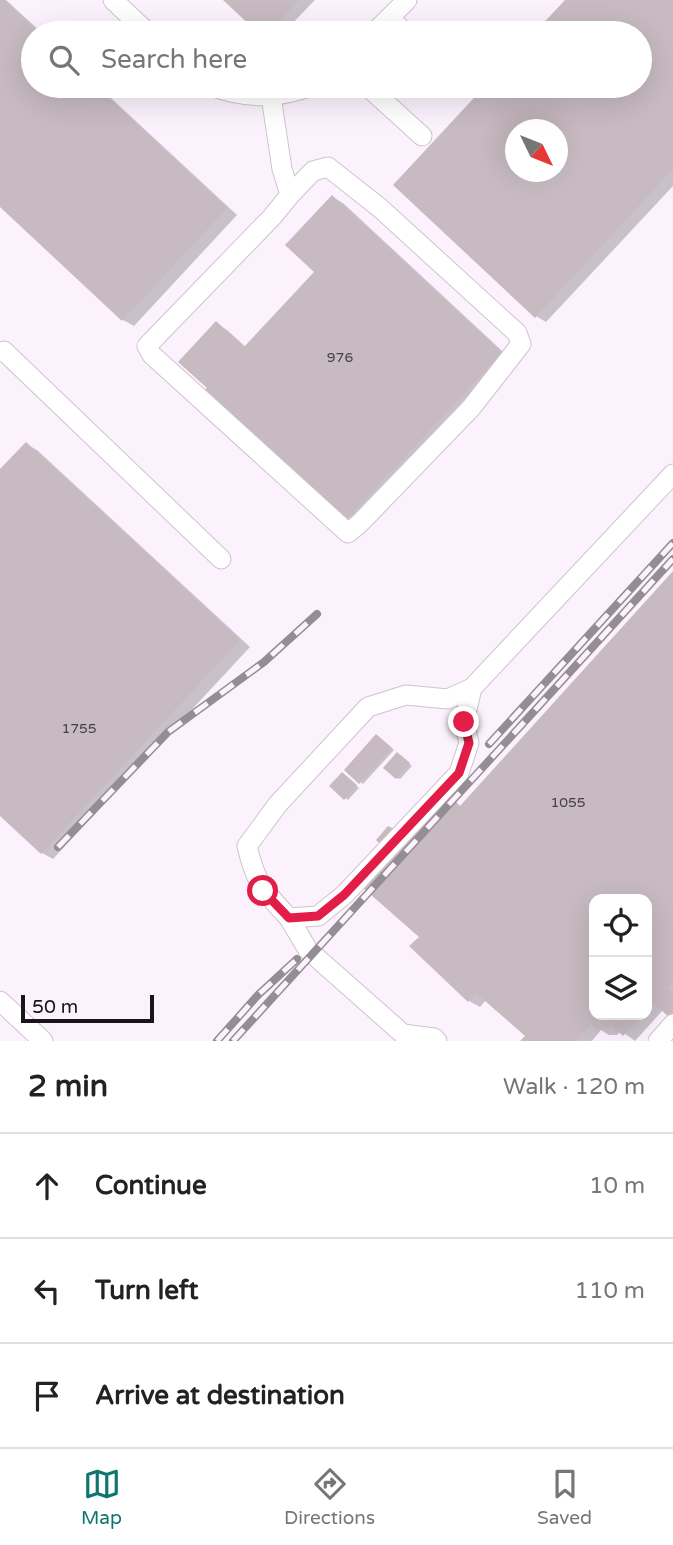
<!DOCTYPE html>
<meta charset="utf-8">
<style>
body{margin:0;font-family:"Varela Round",sans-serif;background:#f2f2f2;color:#222}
.controls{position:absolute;right:21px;bottom:21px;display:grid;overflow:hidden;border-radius:14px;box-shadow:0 7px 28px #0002}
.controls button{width:63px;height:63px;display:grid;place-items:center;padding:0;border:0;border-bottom:2px solid #e0e0e0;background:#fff;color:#222;font:35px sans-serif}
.compass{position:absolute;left:505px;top:119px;width:63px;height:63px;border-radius:50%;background:#fff;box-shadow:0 7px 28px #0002;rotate:133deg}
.scale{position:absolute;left:21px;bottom:18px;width:133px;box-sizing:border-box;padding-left:7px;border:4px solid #191619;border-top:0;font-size:19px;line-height:24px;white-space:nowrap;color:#191619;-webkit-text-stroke:5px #fcf2fd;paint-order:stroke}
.stop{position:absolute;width:21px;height:21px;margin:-16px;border:5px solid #e11d48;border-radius:50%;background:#fff}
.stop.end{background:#e11d48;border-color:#fff;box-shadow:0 2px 7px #0008}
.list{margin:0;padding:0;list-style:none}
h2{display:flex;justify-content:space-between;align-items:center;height:91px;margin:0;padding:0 28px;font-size:30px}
h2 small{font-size:23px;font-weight:400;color:#767676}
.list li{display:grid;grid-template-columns:46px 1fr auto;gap:21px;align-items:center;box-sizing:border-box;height:105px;padding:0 28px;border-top:2px solid #e0e0e0}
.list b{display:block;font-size:26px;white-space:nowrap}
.list em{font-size:23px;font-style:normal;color:#767676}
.icon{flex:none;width:38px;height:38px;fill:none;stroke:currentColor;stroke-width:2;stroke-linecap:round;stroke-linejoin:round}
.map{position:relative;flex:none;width:673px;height:1041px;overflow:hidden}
.search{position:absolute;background:#fff;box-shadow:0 7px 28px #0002;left:21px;right:21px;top:21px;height:77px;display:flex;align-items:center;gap:18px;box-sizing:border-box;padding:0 24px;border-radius:38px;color:#767676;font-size:26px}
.sheet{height:406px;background:#fff}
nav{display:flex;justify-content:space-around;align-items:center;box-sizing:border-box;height:98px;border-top:2px solid #e0e0e0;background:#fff;font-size:19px;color:#767676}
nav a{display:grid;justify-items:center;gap:4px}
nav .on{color:#0f766e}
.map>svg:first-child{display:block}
.shadow{fill:#0003;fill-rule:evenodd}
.building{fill:#c7bac1;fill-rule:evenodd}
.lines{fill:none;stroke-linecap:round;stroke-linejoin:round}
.minor-casing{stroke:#cec4cf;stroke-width:21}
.minor{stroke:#fff;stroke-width:19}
.rail-casing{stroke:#948d94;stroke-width:8}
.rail{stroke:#fcf2fd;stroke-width:5;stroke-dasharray:16;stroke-linecap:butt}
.route{stroke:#e11d48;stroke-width:9}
.labels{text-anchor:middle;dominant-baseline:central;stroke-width:6;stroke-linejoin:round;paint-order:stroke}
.number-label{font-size:14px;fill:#443f43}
</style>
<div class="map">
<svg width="673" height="1041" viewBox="0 0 673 1041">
<rect width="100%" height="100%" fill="#fcf2fd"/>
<g class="shadow">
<polygon points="0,0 6,0 42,33 33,33 33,86 98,86 237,215 134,326 123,320 0,205"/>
<polygon points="226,0 315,0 283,33 260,33"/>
<path d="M567,0H673V186L546,322L536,316L395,185L488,86H640V33H536ZM516,130H558V172H516Z"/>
<polygon points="332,197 343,203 512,360 356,527 345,520 209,388 217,324 227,330 247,348 317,272"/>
<polygon points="26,444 37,450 250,647 53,859 42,853 0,813 0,472"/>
<path d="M673,574V1017L663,1010L635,1041L621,1031L617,1035H609L601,1030L592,1041H522L527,1036L486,1000L480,1007L469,1001L411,946L421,937L396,832L448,793L461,807ZM594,899H647V1015H594Z"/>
<polygon points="379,737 394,750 363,784 360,782"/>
<polygon points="400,755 412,766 400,779 397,778"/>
<polygon points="345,776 359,788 348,800 331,786"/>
</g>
<g class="building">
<polygon points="0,0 4,0 39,33 33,33 33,86 96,86 227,208 122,321 0,207"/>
<polygon points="223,0 299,0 267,33 258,33"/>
<path d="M565,0H673V169L535,318L393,185L485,86H640V33H534ZM516,130H558V172H516Z"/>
<polygon points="332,195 502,353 344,522 203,391 207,388 178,362 216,321 244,347 314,272 285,245"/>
<polygon points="26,442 240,640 41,854 0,816 0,469"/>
<polygon points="673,571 673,982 667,988 673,994 673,1013 669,1017 653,1003 647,1010 647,899 594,899 594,1015 643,1015 623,1036 611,1025 606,1029 597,1030 591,1024 576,1041 520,1041 525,1036 476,993 468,1002 409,946 419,937 362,887 381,845 376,840 388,826 396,830 447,794 459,807"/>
<polygon points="376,734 392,748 359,784 344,770"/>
<polygon points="397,752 410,763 396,779 383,768"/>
<polygon points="342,772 357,785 344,800 329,786"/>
</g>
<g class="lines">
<defs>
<g id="minor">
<polyline points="113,0 148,33"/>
<polyline points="389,18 406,33"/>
<polyline points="374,33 407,0"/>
<path d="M211,86C245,99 278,99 312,86"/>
<polyline points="367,86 422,136"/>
<polyline points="271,96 282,169 290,195 272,217 147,346 152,355 348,533 360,523 471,408 521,344 517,333 380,208 328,167 313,171 290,195"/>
<polyline points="0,352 4,351 221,559"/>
<path d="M472,688L464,722L469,743L459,773L344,895L318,916L289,918C263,890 256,884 247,846L278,804L368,707L406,695L448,699L472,688L673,474"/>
<polyline points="289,918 308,950 403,1034 434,1038 437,1041"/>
<polyline points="0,1001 43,1041"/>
<polyline points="658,1041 673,1024"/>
</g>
</defs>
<use href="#minor" class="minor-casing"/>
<use href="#minor" class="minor"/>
<defs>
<g id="rail">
<polyline points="489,744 673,543"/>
<polyline points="58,847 168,732 264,662 317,614"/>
<polyline points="217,1041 258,995 297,959"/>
<polyline points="233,1041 673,559"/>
</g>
</defs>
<use href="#rail" class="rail-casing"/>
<use href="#rail" class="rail"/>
</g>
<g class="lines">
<polyline class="route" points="263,891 289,918 318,916 344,895 459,773 469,743 464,722"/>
</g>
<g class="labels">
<g class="number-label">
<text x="340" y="357">976</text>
<text x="79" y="728">1755</text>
<text x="568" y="802">1055</text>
</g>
</g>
</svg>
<div class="controls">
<button><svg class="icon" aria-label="locate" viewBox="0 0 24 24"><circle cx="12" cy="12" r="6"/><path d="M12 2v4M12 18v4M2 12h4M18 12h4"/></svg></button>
<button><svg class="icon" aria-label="layers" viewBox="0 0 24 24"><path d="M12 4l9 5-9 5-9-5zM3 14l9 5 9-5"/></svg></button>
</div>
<svg class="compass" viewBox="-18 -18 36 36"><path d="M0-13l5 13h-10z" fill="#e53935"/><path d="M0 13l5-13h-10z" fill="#767676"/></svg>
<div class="scale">50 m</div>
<div class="stop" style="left:263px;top:891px"></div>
<div class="stop end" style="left:464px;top:722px"></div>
<div class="search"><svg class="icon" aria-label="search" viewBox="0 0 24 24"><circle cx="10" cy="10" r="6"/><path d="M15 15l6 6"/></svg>Search here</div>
</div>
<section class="sheet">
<h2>2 min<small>Walk · 120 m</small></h2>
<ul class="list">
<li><svg class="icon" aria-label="ahead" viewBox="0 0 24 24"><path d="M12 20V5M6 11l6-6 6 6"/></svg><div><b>Continue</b></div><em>10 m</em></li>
<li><svg class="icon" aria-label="left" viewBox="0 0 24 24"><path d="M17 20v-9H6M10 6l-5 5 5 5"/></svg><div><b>Turn left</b></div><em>110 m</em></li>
<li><svg class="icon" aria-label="arrive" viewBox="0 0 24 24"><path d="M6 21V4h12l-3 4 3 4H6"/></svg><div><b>Arrive at destination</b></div></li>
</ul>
</section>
<nav>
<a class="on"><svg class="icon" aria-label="map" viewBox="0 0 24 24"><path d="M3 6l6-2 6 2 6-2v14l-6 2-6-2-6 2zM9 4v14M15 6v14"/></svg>Map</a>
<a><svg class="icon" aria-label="directions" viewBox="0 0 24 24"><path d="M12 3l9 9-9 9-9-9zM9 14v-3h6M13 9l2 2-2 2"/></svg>Directions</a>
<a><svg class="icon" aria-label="saved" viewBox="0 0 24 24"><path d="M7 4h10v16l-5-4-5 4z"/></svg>Saved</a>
</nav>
